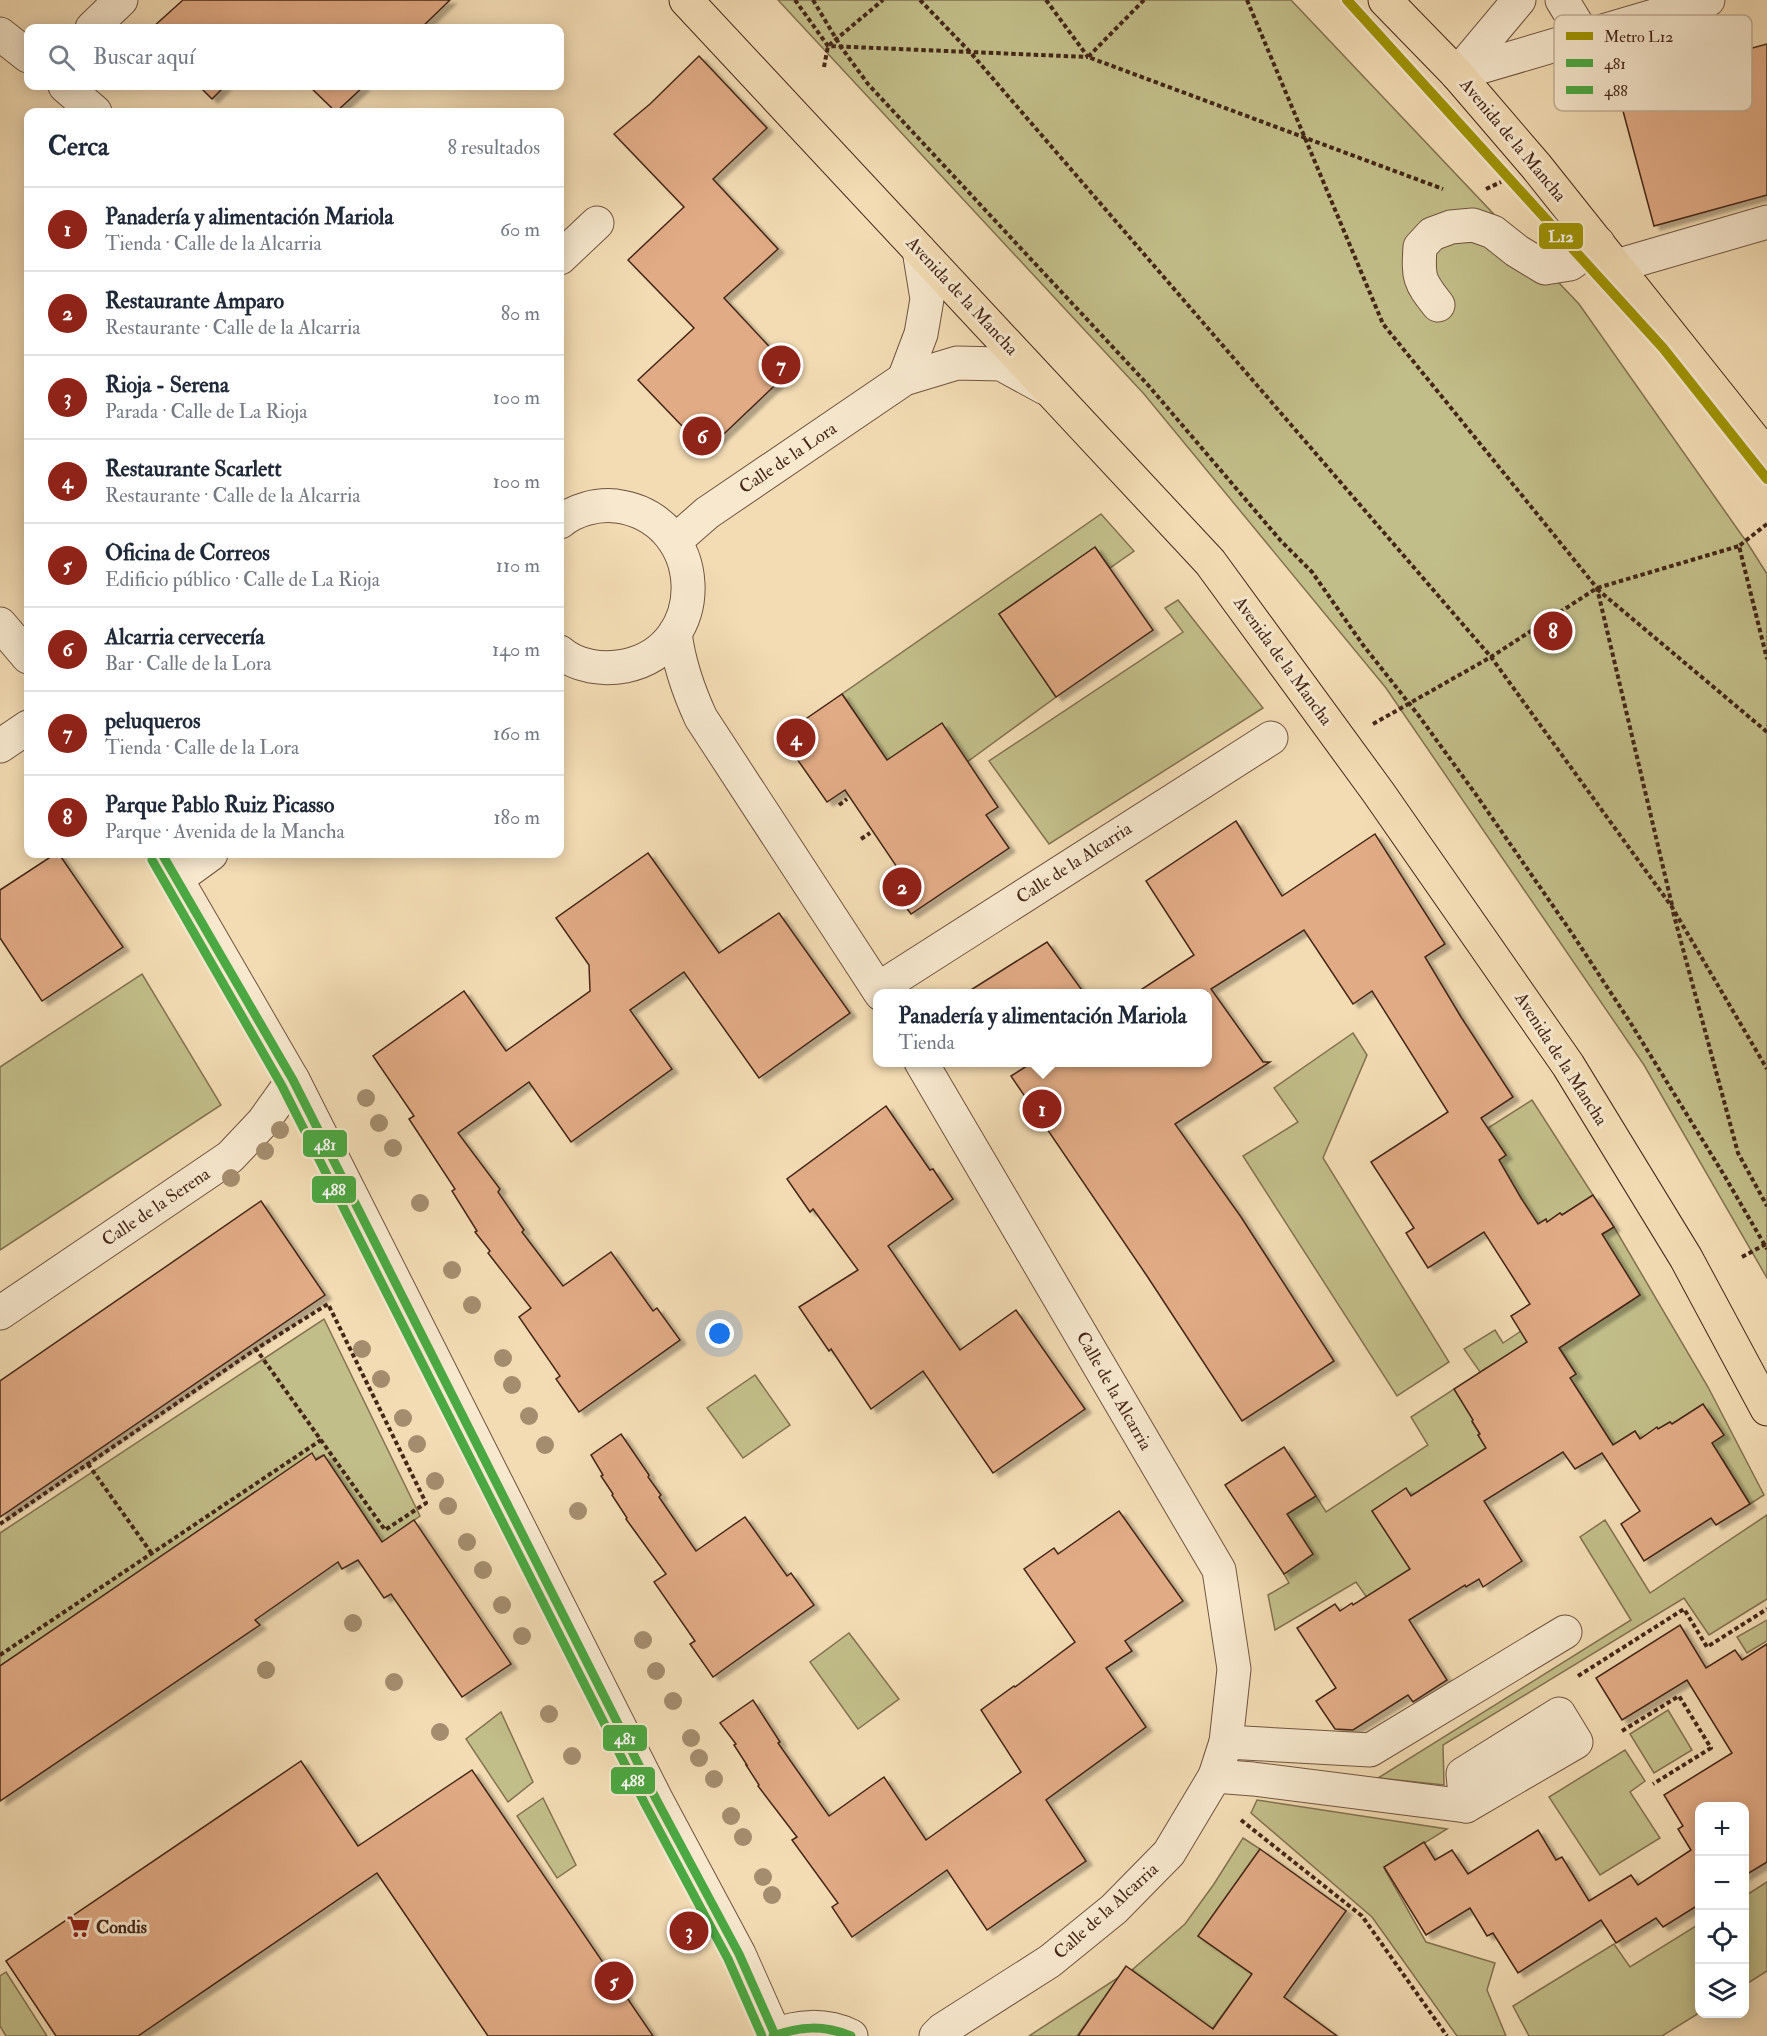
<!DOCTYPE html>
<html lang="es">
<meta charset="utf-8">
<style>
body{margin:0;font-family:"IM FELL Double Pica",serif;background:#f6f6f7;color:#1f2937}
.controls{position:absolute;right:18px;bottom:18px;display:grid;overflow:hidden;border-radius:12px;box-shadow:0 3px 15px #0003}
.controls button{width:54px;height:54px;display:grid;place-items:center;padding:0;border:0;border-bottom:2px solid #e0e1e3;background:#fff;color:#1f2937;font:30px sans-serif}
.you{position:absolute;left:720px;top:1334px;width:21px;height:21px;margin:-15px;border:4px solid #fff;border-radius:50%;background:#1a73e8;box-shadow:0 0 0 9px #1a73e833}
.badge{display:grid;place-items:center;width:39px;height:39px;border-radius:50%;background:#8f2418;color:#fff;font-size:20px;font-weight:700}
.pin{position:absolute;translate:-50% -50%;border:3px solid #fff;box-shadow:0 2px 6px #0006}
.popup{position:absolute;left:873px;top:989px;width:339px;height:78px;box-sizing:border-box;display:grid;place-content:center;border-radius:12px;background:#fff;filter:drop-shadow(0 2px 4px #0005);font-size:20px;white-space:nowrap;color:#747a83}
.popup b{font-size:22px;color:#1f2937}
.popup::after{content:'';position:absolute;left:50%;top:100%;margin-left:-12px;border:12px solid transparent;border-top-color:#fff}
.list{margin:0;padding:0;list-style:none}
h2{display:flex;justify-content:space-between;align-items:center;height:78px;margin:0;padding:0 24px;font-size:26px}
h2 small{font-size:20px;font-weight:400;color:#747a83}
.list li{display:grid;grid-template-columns:39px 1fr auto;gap:18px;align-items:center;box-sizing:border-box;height:84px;padding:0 24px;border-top:2px solid #e0e1e3}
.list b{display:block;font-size:22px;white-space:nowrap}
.list p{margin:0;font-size:20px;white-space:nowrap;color:#747a83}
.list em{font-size:20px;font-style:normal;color:#747a83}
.icon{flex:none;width:33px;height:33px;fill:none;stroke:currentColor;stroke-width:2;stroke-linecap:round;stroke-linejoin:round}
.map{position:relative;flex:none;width:1767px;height:2036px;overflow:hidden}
.search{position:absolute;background:#fff;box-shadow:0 3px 15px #0003;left:24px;top:24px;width:540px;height:66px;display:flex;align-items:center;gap:15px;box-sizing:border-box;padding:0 21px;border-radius:12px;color:#747a83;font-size:22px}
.panel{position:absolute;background:#fff;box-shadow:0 3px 15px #0003;left:24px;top:108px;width:540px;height:750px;border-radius:12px}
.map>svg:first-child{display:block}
.green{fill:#c2be89;stroke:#847250;stroke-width:1.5}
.building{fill:#e1ab85;stroke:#452718;stroke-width:1.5;filter:url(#shadow)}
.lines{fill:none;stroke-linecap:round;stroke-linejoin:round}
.minor-casing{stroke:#70543f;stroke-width:35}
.major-casing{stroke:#452718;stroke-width:35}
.path{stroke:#452718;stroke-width:4;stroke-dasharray:4.5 3;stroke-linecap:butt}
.minor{stroke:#f7e8ce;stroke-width:33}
.major{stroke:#f3dcb4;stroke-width:33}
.bus-1-casing{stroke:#f7e8ce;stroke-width:14}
.bus-2-casing{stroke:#f7e8ce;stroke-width:14}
.bus-1{stroke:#4aa942;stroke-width:9}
.bus-2{stroke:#4aa942;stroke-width:9}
.metro-1-casing{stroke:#f7e8ce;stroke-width:15}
.metro-1{stroke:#9f9401;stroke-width:10}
.tree{fill:#a48d6e}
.labels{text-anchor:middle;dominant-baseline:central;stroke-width:6;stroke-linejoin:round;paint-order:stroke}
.street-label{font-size:18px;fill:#452718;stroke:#f7e8ce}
.poi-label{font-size:18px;font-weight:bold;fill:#452718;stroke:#f7e8ce;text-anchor:start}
.key{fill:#f7e8ce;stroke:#c2ae97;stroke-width:1.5}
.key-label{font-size:16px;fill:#452718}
.line-badge{stroke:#f7e8ce;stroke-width:2}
.badge-label{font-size:16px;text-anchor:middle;font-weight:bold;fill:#fff}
</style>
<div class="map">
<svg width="1767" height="2036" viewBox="0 0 1767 2036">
<defs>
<filter id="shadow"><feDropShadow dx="6" dy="4" stdDeviation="1.5" flood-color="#0004"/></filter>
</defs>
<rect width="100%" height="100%" fill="#f3dcb4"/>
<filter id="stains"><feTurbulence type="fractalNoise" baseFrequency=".00333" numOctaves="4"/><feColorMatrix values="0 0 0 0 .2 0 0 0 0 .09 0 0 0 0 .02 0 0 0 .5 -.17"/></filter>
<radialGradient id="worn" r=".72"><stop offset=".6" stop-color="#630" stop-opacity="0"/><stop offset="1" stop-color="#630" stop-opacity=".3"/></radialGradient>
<g class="green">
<polygon points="778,0 1291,0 1579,304 1748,544 1767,574 1767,1278 1644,1065 1386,688 1144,394"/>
<polygon points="1101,514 1134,551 1110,568 1095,548 999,614 1056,697 967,762 887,760 842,694"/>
<polygon points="1178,600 1263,708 1049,844 989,761 1183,632 1165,608"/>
<polygon points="142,974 221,1105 0,1250 0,1067"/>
<polygon points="1353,1033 1367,1055 1323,1158 1449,1362 1397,1396 1243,1156 1298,1122 1274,1088"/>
<polygon points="1532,1100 1593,1195 1562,1215 1560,1213 1547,1222 1546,1220 1534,1227 1499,1160 1506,1155 1488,1128"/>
<polygon points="1614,1227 1708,1387 1764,1495 1750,1504 1723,1460 1709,1444 1723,1435 1703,1404 1672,1424 1670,1422 1658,1429 1657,1428 1640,1439 1635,1431 1613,1445 1570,1378 1576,1374 1555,1340 1607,1317 1640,1295 1613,1252 1600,1236"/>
<polygon points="324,1319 420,1516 376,1547 377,1534 323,1455 239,1504 0,1666 0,1533"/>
<polygon points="1495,1330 1503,1343 1521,1331 1535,1353 1495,1382 1486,1368 1480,1372 1464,1349"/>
<polygon points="755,1375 790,1425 743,1458 707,1408"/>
<polygon points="1454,1389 1474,1420 1472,1422 1480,1434 1478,1435 1489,1452 1479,1453 1411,1496 1406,1489 1372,1511 1400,1553 1413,1570 1368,1599 1356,1582 1275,1630 1268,1595 1289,1583 1284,1574 1313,1554 1287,1514 1316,1496 1326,1512 1428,1445 1411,1417"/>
<polygon points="1767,1515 1767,1599 1709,1635 1684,1598 1443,1745 1444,1785 1378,1778 1631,1620 1580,1537 1605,1520 1650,1593"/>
<polygon points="1767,1620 1767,1641 1747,1653 1737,1637"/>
<polygon points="849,1633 899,1699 858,1729 810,1662"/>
<polygon points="1668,1710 1692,1750 1654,1773 1630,1734"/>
<polygon points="501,1712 533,1782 508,1802 466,1739"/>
<polygon points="1625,1750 1645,1781 1630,1792 1660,1838 1600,1875 1549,1797"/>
<polygon points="543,1798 576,1865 557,1878 517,1816"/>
<polygon points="1257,1800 1447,1829 1384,1868 1426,1942 1495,1963 1487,1990 1506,2036 1457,2036 1372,1917 1251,1813"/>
<polygon points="1243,1838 1260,1849 1198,1936 1252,1974 1212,2029 1132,1970 1185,1924 1214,1884"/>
<polygon points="1767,1882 1767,1971 1745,1985 1745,1896"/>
<polygon points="1699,1924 1699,2013 1662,2036 1529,2036 1513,2006 1614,1944 1630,1967"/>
<polygon points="6,1972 47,2036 6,2036 0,2026 0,1976"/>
<polygon points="1119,1977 1077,2036 1029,2036"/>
</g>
<g class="building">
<polygon points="183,0 450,0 421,28 152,28"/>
<polygon points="1767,44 1767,195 1654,226 1616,85"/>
<polygon points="699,56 767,128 713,179 778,249 724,298 791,370 706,451 638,380 694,328 628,260 684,207 614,134 650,104"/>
<polygon points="199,86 225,86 212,99"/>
<polygon points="309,86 364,86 336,112"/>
<polygon points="1095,547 1153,630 1056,697 999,614"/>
<polygon points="842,694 887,760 942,723 998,807 986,815 1009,848 911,914 888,883 901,873 845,790 827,802 781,736"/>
<polygon points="1236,821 1282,896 1375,834 1445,944 1425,957 1461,1017 1513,1097 1481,1118 1506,1155 1499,1160 1521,1198 1538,1224 1546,1219 1547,1222 1560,1213 1562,1215 1593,1195 1614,1227 1602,1234 1640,1295 1559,1348 1576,1374 1570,1378 1613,1445 1635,1431 1640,1439 1657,1427 1658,1429 1670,1422 1672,1424 1703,1404 1724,1435 1712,1443 1750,1504 1716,1525 1711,1518 1644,1561 1621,1524 1640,1511 1602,1453 1575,1469 1563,1452 1484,1501 1522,1561 1483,1587 1479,1579 1466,1587 1465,1585 1409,1620 1447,1680 1413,1702 1408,1695 1353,1730 1335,1729 1316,1701 1336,1688 1297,1628 1335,1604 1340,1611 1352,1603 1353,1605 1410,1569 1372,1511 1406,1488 1411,1496 1486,1448 1478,1435 1480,1434 1472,1421 1473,1420 1454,1389 1527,1342 1511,1316 1530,1304 1484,1232 1428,1268 1406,1233 1414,1228 1371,1162 1448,1112 1372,991 1353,1004 1304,930 1211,989 1263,1062 1270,1062 1175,1124 1241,1217 1334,1361 1242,1421 1147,1276 1011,1076 1033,1062 1207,1062 1207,992 1204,993 1136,993 1194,955 1146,881"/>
<polygon points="648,853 719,953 779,913 850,1013 759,1078 684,972 630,1010 672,1069 571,1142 529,1082 458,1133 500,1189 498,1192 524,1230 522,1232 563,1286 611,1252 653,1311 657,1308 680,1340 579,1412 556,1379 560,1376 519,1317 531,1308 488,1253 490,1251 475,1232 477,1231 452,1191 455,1189 409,1119 414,1116 373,1056 464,991 506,1051 590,991 589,965 556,918"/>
<polygon points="55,854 59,854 123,947 42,1001 0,938 0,890"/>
<polygon points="1047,942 1084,993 966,993"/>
<polygon points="886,1106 930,1170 933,1169 953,1199 888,1246 960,1350 1016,1310 1085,1409 993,1473 923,1371 871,1409 831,1349 829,1351 799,1307 858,1270 813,1209 810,1212 787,1179"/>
<polygon points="261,1201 325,1295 0,1517 0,1381"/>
<polygon points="621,1434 649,1475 648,1477 661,1495 659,1497 696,1551 745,1517 787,1576 791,1573 814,1605 713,1677 690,1644 695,1641 654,1582 666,1574 626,1519 627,1518 612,1495 613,1494 601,1476 603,1475 591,1455"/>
<polygon points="1284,1447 1316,1496 1287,1514 1313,1554 1284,1574 1225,1485"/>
<polygon points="312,1453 316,1460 324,1455 382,1542 414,1520 511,1664 462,1697 391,1594 384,1598 358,1560 342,1569 338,1562 255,1620 260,1625 0,1801 0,1666"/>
<polygon points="1119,1511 1183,1601 1125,1641 1132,1651 1106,1668 1146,1727 1046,1800 1086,1861 987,1930 947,1870 852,1937 832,1907 838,1903 792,1840 797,1837 758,1786 759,1785 746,1765 747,1765 734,1745 736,1744 720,1723 753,1700 780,1742 778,1743 829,1816 884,1777 926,1840 1021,1772 981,1710 1014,1686 1015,1687 1075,1642 1024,1569 1054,1548 1058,1554"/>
<polygon points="1680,1625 1706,1668 1735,1650 1742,1660 1767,1644 1767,1862 1744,1876 1744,1806 1700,1806 1700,1904 1663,1927 1656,1918 1616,1943 1601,1920 1518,1973 1493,1933 1487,1936 1470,1908 1426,1935 1384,1867 1424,1842 1435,1860 1452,1850 1468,1874 1538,1830 1556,1860 1562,1857 1589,1901 1631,1875 1638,1885 1691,1850 1678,1829 1683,1826 1664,1795 1732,1753 1687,1680 1622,1720 1596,1678"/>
<polygon points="301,1761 358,1846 472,1770 653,2036 488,2036 377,1873 138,2036 56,2036 6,1961"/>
<polygon points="1260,1849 1346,1911 1284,1997 1337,2036 1078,2036 1126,1966 1213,2029 1252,1974 1198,1936"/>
</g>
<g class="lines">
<defs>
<g id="minor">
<polyline points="1562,0 1584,36"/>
<polyline points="92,28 121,0"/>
<polyline points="0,34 28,56"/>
<polyline points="1457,74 1708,0"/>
<polyline points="1457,74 1519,0"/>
<polyline points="65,86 95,112"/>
<polyline points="560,258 597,223"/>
<polyline points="1616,266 1767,222"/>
<path d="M1438,305C1419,281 1418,278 1420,247L1432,234L1451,227L1473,225L1493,232L1517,251L1545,268L1570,264L1598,243"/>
<polyline points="904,379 921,334 927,299 919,250"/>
<path d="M560,522C575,510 596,504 616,506C708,518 713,648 625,666C603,670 577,667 560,652"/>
<polyline points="675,541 707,513 904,379 957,363 1001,364 1045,388"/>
<polyline points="0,624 28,657"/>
<path d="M675,633C679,664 688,690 701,718L881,994"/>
<polyline points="0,746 28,727"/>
<polyline points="162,854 293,1080 656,1799 739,1954 775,2035"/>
<polyline points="178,878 211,854"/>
<polyline points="878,989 1271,738"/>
<polyline points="921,1062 1219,1570 1234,1669 1226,1742 1215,1776 1169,1853 1114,1909 1050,1961 942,2030 936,2036"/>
<polyline points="0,1313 230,1157 263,1122 293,1080"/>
<polygon points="1559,1714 1576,1742 1466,1806 1463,1774"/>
<polyline points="1226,1742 1370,1750 1565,1632"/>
<polyline points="1215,1776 1253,1779 1466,1806"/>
<path d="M773,2036C798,2025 826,2024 851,2036"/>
</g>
<g id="major">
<polyline points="686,0 1210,562 1378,792 1568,1065 1686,1258 1767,1409"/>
<polyline points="1385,0 1457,74 1536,166 1767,456"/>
</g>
</defs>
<use href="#minor" class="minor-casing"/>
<use href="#major" class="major-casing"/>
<g class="path">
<polyline points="795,0 828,46 1088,57"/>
<polyline points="813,0 841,47 868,84 1148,385 1281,541 1312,572 1363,645 1419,716 1477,796 1571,932 1630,1022 1724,1175 1767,1249"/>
<polyline points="920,0 970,52 1491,657 1672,907 1767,1069"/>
<polyline points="1046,0 1088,57"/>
<polyline points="1144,0 1088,57 1443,189"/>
<polyline points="1247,0 1383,324 1597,588 1672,905"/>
<polyline points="824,67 828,46 883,0"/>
<polyline points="1486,189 1501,182"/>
<polyline points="1767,524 1739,546 1767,659"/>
<polyline points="1597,589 1767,732"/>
<polyline points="1373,724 1491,657 1597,588 1739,546"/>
<polyline points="839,805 847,799"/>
<polyline points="861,839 870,833"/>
<polyline points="890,879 896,873"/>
<polyline points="1673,912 1738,1153 1767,1206"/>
<polyline points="1742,1257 1766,1244"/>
<polyline points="88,1464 152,1554"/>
<polyline points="0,1524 256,1349 328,1304 426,1503 385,1530 256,1349"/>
<polyline points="0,1655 321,1440"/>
<polyline points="1578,1676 1684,1609 1707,1647 1767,1609"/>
<polyline points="1622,1731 1679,1696 1711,1748 1653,1784"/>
<polyline points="1241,1820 1362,1916 1447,2036"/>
</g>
<use href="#minor" class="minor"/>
<use href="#major" class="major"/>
<defs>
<g id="bus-1">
<polyline points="162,854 293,1080 656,1799 739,1954 775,2035"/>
<path d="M773,2036C800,2026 824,2025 851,2036"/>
</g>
<polyline id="bus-2" points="152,860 282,1086 645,1804 728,1959 762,2036"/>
</defs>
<use href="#bus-1" class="bus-1-casing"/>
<use href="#bus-2" class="bus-2-casing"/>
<use href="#bus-1" class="bus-1"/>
<use href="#bus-2" class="bus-2"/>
<defs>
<polyline id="metro-1" points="1347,0 1663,348 1767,479"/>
</defs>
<use href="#metro-1" class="metro-1-casing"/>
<use href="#metro-1" class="metro-1"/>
</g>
<g class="tree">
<circle cx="366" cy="1098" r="9"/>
<circle cx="379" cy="1123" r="9"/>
<circle cx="280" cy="1130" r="9"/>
<circle cx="393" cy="1148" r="9"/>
<circle cx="265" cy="1151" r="9"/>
<circle cx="231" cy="1178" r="9"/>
<circle cx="420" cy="1203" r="9"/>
<circle cx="452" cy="1270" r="9"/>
<circle cx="472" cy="1305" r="9"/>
<circle cx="362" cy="1349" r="9"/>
<circle cx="503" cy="1358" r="9"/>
<circle cx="381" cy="1379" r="9"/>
<circle cx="512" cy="1385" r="9"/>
<circle cx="529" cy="1416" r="9"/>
<circle cx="403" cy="1418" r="9"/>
<circle cx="417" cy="1444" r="9"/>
<circle cx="545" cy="1445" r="9"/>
<circle cx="435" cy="1481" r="9"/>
<circle cx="448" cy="1506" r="9"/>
<circle cx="578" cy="1511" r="9"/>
<circle cx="467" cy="1542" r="9"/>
<circle cx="483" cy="1570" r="9"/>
<circle cx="502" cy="1605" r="9"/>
<circle cx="353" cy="1623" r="9"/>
<circle cx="522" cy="1636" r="9"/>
<circle cx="643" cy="1640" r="9"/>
<circle cx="266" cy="1670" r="9"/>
<circle cx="656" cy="1671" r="9"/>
<circle cx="394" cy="1682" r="9"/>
<circle cx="673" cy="1701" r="9"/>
<circle cx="549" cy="1714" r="9"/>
<circle cx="440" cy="1732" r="9"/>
<circle cx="691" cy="1738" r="9"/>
<circle cx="572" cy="1756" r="9"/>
<circle cx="699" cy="1758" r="9"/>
<circle cx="714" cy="1779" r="9"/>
<circle cx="731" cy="1816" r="9"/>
<circle cx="743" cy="1837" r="9"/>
<circle cx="763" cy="1877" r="9"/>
<circle cx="772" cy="1895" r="9"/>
</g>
<defs>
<symbol id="supermarket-bare" viewBox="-9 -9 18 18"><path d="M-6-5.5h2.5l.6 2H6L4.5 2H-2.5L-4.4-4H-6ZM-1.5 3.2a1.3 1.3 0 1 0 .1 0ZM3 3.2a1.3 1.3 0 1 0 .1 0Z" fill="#8f2418" stroke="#f7e8ce" stroke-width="2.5" paint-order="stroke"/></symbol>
</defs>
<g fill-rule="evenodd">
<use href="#supermarket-bare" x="62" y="1910" width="33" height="33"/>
</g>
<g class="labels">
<g class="street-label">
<text transform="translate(1513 140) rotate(50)">Avenida de la Mancha</text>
<text transform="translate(962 296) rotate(47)">Avenida de la Mancha</text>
<text transform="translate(788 458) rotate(-34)">Calle de la Lora</text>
<text transform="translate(1283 661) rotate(54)">Avenida de la Mancha</text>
<text transform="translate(1074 863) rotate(-33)">Calle de la Alcarria</text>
<text transform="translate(1561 1059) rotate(57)">Avenida de la Mancha</text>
<text transform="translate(156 1207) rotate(-34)">Calle de la Serena</text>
<text transform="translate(1114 1391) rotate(60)">Calle de la Alcarria</text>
<text transform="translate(1106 1911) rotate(-42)">Calle de la Alcarria</text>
</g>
<g class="poi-label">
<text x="96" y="1927">Condis</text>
</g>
</g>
<rect x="1554" y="15" width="198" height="96" rx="9" class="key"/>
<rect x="1566" y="32" width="27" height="8" fill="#9f9401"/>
<rect x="1566" y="59" width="27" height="8" fill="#4aa942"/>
<rect x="1566" y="86" width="27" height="8" fill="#4aa942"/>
<g class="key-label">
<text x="1604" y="42">Metro L12</text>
<text x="1604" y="69">481</text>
<text x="1604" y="96">488</text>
</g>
<g class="line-badge">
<rect x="1538" y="222" width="46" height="28" rx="6" fill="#9f9401"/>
<rect x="302" y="1129" width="46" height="29" rx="6" fill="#4aa942"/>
<rect x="311" y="1175" width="46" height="29" rx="6" fill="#4aa942"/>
<rect x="602" y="1724" width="46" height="28" rx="6" fill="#4aa942"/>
<rect x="610" y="1766" width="46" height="29" rx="6" fill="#4aa942"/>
</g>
<g class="badge-label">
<text x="1561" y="242">L12</text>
<text x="325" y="1150">481</text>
<text x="334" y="1195">488</text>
<text x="625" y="1744">481</text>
<text x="633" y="1786">488</text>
</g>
<rect width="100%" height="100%" filter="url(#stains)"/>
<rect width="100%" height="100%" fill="url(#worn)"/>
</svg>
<div class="controls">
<button>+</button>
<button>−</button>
<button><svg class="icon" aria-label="locate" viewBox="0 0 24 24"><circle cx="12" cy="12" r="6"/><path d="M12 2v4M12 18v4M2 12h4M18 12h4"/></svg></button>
<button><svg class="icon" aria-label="layers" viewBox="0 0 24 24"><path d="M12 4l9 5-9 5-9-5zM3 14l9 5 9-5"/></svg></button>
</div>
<div class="you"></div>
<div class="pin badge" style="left:1042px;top:1109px">1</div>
<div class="popup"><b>Panadería y alimentación Mariola</b>Tienda</div>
<div class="pin badge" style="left:902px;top:887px">2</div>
<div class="pin badge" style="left:689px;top:1931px">3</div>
<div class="pin badge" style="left:796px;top:738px">4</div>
<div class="pin badge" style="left:614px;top:1981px">5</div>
<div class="pin badge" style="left:702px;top:436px">6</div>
<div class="pin badge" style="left:781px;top:365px">7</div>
<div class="pin badge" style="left:1553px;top:631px">8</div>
<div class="search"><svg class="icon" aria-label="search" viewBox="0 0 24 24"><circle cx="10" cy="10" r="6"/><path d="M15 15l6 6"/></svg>Buscar aquí</div>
<section class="panel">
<h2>Cerca<small>8 resultados</small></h2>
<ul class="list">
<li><span class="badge">1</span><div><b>Panadería y alimentación Mariola</b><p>Tienda · Calle de la Alcarria</p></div><em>60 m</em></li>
<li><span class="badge">2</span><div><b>Restaurante Amparo</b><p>Restaurante · Calle de la Alcarria</p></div><em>80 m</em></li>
<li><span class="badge">3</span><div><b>Rioja - Serena</b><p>Parada · Calle de La Rioja</p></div><em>100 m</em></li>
<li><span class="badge">4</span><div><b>Restaurante Scarlett</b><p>Restaurante · Calle de la Alcarria</p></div><em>100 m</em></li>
<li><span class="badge">5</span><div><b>Oficina de Correos</b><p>Edificio público · Calle de La Rioja</p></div><em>110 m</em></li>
<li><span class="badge">6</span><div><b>Alcarria cervecería</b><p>Bar · Calle de la Lora</p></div><em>140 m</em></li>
<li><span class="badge">7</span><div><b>peluqueros</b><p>Tienda · Calle de la Lora</p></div><em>160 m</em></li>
<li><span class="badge">8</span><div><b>Parque Pablo Ruiz Picasso</b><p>Parque · Avenida de la Mancha</p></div><em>180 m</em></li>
</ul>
</section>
</div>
